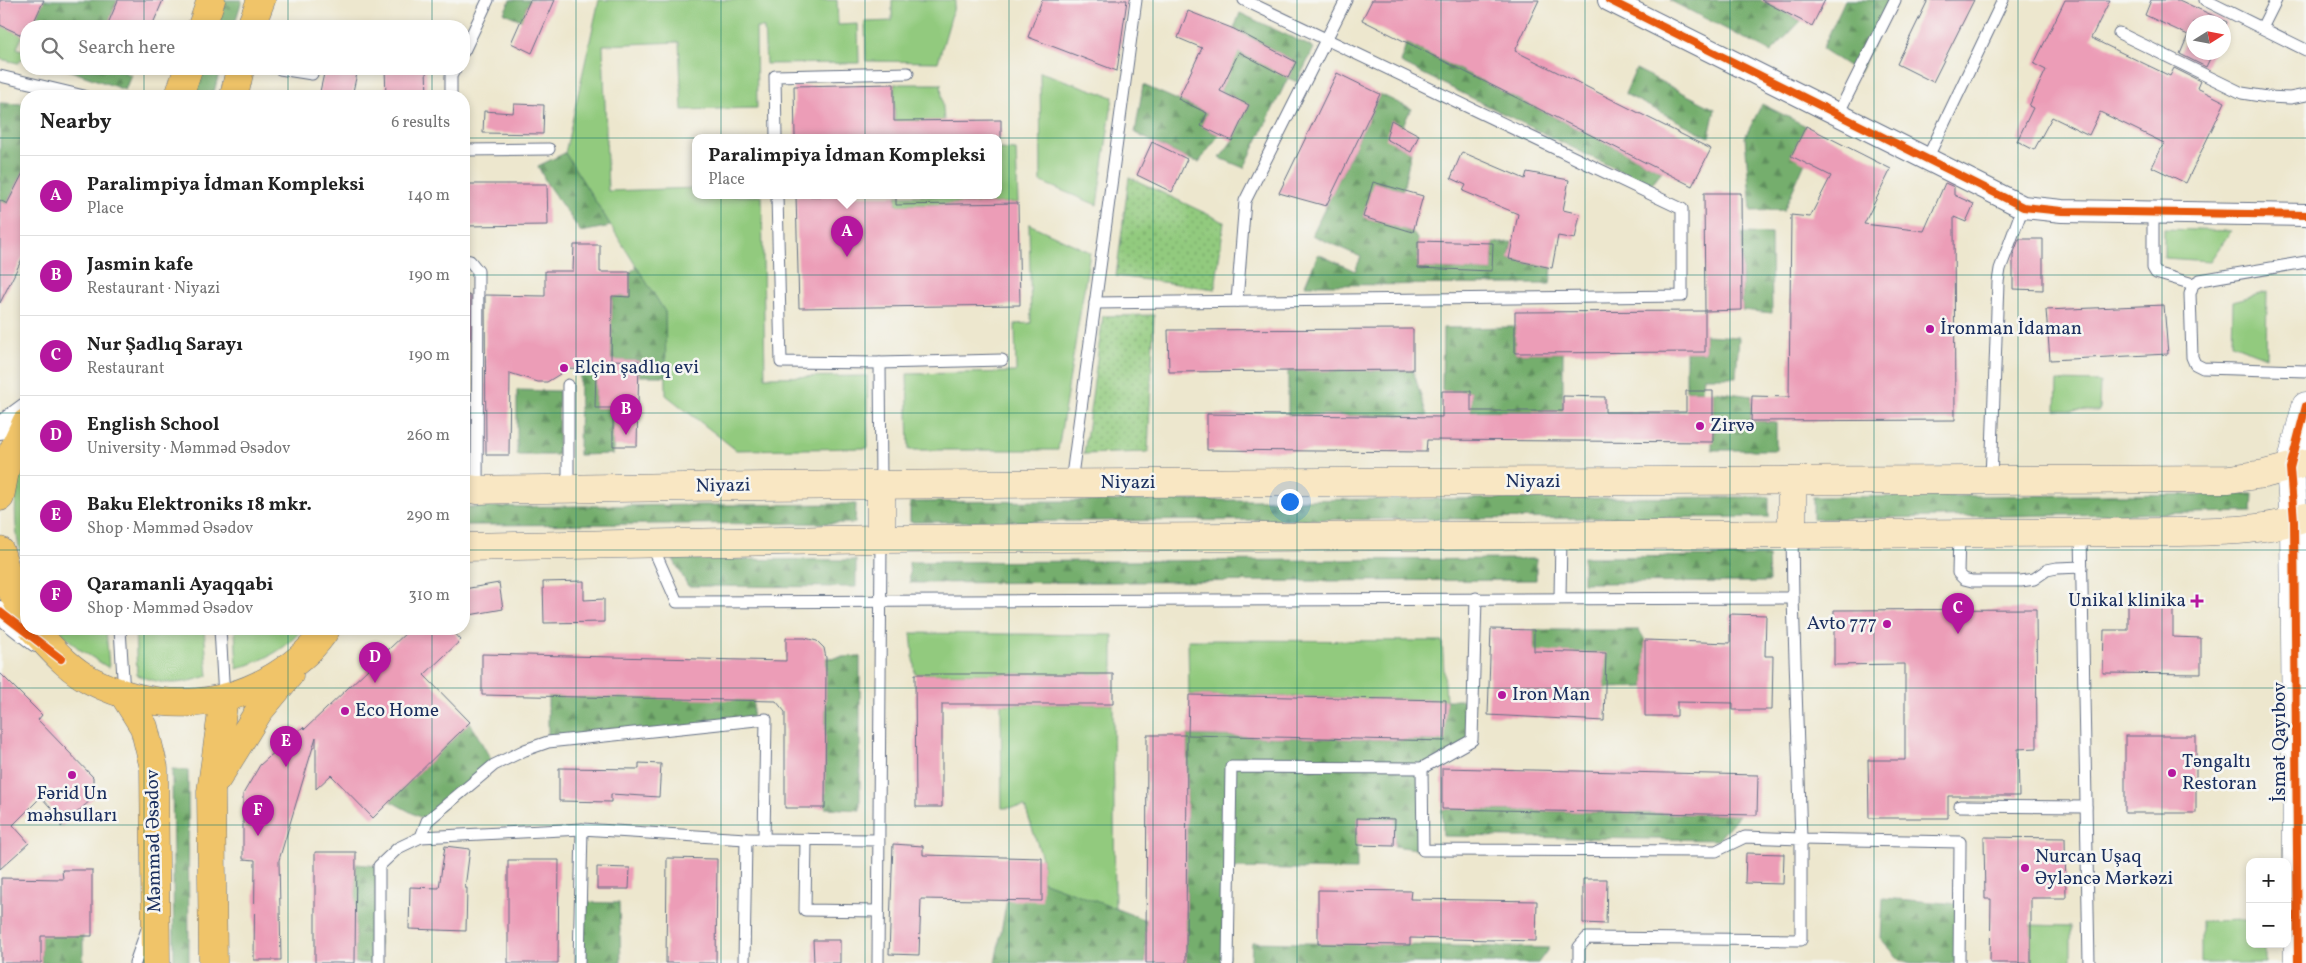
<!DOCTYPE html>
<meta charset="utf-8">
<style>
body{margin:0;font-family:Vollkorn,serif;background:#f2f2f2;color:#222}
.controls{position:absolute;right:15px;bottom:15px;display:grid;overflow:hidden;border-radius:10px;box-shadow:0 2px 8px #0003}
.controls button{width:45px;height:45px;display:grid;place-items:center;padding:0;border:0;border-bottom:1px solid #e0e0e0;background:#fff;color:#222;font:25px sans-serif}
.compass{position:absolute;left:2186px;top:15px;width:45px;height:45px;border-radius:50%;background:#fff;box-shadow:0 2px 8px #0003;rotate:79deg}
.you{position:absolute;left:1289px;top:501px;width:18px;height:18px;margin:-12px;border:4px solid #fff;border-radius:50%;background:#1a73e8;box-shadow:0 0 0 8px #1a73e833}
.badge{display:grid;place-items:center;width:32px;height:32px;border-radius:50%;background:#b5179e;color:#fff;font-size:16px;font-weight:700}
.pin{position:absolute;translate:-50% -41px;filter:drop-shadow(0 1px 2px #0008)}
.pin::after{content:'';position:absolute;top:26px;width:18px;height:15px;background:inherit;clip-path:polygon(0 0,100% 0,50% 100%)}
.popup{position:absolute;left:692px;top:134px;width:310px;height:65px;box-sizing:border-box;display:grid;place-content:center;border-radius:10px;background:#fff;filter:drop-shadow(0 1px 4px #0005);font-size:16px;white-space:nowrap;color:#767676}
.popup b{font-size:19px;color:#222}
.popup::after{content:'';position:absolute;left:50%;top:100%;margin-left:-10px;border:10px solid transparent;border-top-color:#fff}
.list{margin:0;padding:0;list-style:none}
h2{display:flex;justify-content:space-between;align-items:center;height:65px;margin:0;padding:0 20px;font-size:21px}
h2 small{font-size:16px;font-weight:400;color:#767676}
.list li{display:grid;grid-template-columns:32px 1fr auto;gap:15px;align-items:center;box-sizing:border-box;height:80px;padding:0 20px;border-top:1px solid #e0e0e0}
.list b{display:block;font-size:19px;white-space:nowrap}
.list p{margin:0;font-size:16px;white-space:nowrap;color:#767676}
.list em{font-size:16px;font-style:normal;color:#767676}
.icon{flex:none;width:28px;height:28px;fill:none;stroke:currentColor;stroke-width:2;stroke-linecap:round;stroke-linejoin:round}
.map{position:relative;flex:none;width:2306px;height:963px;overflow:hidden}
.search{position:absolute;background:#fff;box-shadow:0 2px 8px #0003;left:20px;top:20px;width:450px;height:55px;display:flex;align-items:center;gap:12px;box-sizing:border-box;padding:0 18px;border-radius:20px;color:#767676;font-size:19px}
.panel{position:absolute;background:#fff;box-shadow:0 2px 8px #0003;left:20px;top:90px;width:450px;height:545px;border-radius:20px}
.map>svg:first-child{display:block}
.grass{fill:#92ca7e;stroke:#567c6e}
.forest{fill:url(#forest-firs);stroke:#486e66}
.park{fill:url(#park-dots);stroke:#567c6e}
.building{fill:#ec9db7}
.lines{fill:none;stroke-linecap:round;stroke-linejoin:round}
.service-casing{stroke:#646f85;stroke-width:13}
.minor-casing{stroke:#646f85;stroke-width:24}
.tertiary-casing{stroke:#646f85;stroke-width:29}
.secondary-casing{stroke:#646f85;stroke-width:29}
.primary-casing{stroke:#646f85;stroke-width:29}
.service{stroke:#fff;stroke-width:11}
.minor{stroke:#fff;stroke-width:22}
.tertiary{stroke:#fff;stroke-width:28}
.secondary{stroke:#f9e7c3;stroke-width:28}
.primary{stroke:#f0c469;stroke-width:28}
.cycleway-casing{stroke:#f6f6f2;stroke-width:11}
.cycleway{stroke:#e8590c;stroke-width:8}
.grid{fill:none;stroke:#0f766e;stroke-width:1;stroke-opacity:0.55}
.poi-dot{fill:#b5179e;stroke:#f6f6f2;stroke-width:2}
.labels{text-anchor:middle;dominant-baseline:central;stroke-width:5;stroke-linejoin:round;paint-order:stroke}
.poi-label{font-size:19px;fill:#1b2f5e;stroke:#f6f6f2;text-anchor:start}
.street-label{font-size:19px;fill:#1b2f5e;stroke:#f6f6f2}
</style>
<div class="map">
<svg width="2306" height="963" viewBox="0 0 2306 963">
<defs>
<pattern id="forest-firs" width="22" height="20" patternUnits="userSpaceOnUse" patternTransform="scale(1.25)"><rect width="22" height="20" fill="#75ae6d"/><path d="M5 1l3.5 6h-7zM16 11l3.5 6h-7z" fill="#5f8e5d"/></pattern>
<pattern id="park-dots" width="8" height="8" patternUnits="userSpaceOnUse" patternTransform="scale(1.25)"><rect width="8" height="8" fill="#92ca7e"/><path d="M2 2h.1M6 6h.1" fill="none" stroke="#76a46a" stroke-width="1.8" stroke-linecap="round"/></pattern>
</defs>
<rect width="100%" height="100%" fill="#f6f6f2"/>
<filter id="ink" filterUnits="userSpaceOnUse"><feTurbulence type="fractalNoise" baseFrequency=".02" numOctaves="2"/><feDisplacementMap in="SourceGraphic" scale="10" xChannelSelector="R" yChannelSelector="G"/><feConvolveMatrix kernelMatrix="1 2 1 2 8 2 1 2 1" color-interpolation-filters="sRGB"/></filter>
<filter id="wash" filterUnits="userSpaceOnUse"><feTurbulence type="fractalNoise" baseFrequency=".0096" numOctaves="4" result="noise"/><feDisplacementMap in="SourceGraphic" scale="20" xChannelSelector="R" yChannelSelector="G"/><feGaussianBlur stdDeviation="1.12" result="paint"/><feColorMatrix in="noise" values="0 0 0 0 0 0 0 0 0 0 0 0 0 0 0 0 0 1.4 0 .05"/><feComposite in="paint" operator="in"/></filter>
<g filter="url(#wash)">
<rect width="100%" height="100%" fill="#ede7ce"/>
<g class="grass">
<polygon points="599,0 837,0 838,25 858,24 859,63 766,64 764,28 756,28 757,108 682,110 679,42 603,45 608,191 696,188 696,196 762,196 765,377 867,376 868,448 736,450 666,395 665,312 565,153"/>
<polygon points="892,0 956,0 938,62 866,61 865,22 892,21"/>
<polygon points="0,25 23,35 17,48 26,52 26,56 18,63 0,59"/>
<polygon points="1040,72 1113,97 1097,205 1041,182"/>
<polygon points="894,84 941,84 944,121 917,121 917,138 895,138"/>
<polygon points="998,149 1016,150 1018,203 896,205 896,196 998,196"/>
<polygon points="1029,224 1090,252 1058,450 909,450 907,374 1016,372 1015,324 1031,323"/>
<polygon points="2164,229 2231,231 2210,261 2164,258"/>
<polygon points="2267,292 2266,357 2232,344 2233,301"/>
<polygon points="2057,381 2100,382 2099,411 2056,410"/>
<path d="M26,461V575C15,540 9,496 26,461Z"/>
<polygon points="58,629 106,629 109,668 79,649"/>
<path d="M135,629H204L208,676C179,685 165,686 137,675Z"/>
<path d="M235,629H302C285,651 263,660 237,669Z"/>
<polygon points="911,633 1113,635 1113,674 915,674"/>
<polygon points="1188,640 1442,641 1446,700 1189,695"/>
<polygon points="1001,704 1113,704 1115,909 1042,881 1042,858 1025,807 1002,808"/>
<polygon points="2250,920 2250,944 2265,944 2265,963 2201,963 2201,921"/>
<polygon points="2031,925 2071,926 2071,963 2031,963"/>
</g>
<g class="forest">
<polygon points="44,0 118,0 107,26 32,26"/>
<polygon points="223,0 242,0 234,26 215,26"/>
<polygon points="510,0 543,0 533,25 504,13"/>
<polygon points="1669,0 1761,0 1801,21 1771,52"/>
<polygon points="1845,0 1895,0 1859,73 1822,49"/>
<polygon points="1240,13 1314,48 1297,82 1288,78 1244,168 1220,158 1232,141 1249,105 1220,91 1226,78 1211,71 1225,45 1288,77 1296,62 1234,29"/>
<polygon points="1406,43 1662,171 1650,186 1401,63"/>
<polygon points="65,69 116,69 131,75 125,90"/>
<polygon points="201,69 220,69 213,96 192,96"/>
<polygon points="1636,69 1715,109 1709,137 1625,94"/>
<polygon points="1143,85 1207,113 1201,126 1219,135 1199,162 1187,159 1135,133"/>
<polygon points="1380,94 1411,109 1394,143 1411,152 1403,190 1374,182 1363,217 1413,232 1418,241 1418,268 1492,271 1493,243 1512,242 1509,259 1552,268 1550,284 1305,285 1318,254 1355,271 1361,257 1312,235"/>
<polygon points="0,103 26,104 26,128 20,141 26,144 26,167 7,204 0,200"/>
<polygon points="1762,104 1806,126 1805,162 1784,210 1751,211 1745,137"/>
<polygon points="565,153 611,226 581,232 547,184 538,166"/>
<polygon points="1742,233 1771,234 1772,313 1742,310"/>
<polygon points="637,267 665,312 666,376 639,376 639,361 611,360 612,296 629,297 630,272"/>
<polygon points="1515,327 1515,353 1563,353 1563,411 1471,411 1471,391 1442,391 1443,328"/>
<polygon points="1705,335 1739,337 1736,377 1704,377 1702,391 1686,391 1686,352 1705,352"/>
<polygon points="580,369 596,369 595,408 613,408 613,454 579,455"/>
<polygon points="1413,370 1427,416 1288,415 1288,371"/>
<polygon points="517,390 559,391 558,455 517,455"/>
<polygon points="1713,391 1752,396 1751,421 1776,422 1776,450 1712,450"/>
<polygon points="2253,494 2252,512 1813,519 1813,497"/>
<polygon points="1769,497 1769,517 910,522 910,502"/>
<polygon points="856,504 855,523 464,525 464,507"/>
<polygon points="1768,556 1769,582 1583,583 1583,557"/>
<polygon points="673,559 856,560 856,587 688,586"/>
<polygon points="1536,559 1536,580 910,583 909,562"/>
<polygon points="1534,630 1639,630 1645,640 1645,687 1605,688 1605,653 1556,652 1533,687"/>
<polygon points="860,656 860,810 825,808 826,658"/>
<polygon points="548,696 754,700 752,719 548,742"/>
<polygon points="1446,700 1473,700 1472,740 1422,768 1423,850 1394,846 1395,819 1357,819 1357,870 1230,868 1228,963 1186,963 1187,735 1444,741"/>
<polygon points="470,722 494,765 427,821 390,801"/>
<polygon points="172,769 188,770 189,963 174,963"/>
<polygon points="1442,809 1739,815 1718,840 1443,836"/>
<polygon points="355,864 379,866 379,963 355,963"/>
<polygon points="41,879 63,880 83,936 83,963 41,963"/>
<polygon points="1042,881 1146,920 1146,963 995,963 1007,900"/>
<polygon points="1883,898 1959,904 1959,963 1911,963 1900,960 1881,939"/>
<polygon points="579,902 619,903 621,963 579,963"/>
<polygon points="1252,942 1549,948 1538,963 1251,963"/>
</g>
<g class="park">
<polygon points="1129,177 1224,222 1215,289 1116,276"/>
<polygon points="1154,315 1148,452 1084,454 1103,316"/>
</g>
<g id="blocks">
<g class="building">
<polygon points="0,0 44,0 32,26 26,26 26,37 0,25"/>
<polygon points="118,0 163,0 152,26 107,26"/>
<polygon points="530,0 555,0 532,53 511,43"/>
<polygon points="1042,0 1127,0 1117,71 1028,37"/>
<polygon points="1372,0 1539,0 1515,51 1711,149 1692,186 1362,20"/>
<polygon points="1761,0 1825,0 1812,26"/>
<polygon points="1928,0 1974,0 1933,82 1897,64"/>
<polygon points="2065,0 2110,0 2091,38 2170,76 2174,68 2200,81 2197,88 2225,102 2186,183 2152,167 2164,143 2100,112 2089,135 2052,117 2034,150 2017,141 2033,108 2029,106 2046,70 2034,64"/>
<polygon points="2151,0 2179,0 2227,22 2224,30 2224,22 2194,22 2194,52 2213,52 2206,67 2180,54 2188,35 2145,15"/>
<polygon points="1188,11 1234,29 1296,62 1288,78 1239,52 1220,91 1249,105 1232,141 1201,126 1207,113 1178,99 1202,48 1178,38"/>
<polygon points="325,69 358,69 352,96 319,96"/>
<polygon points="385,69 426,69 427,96 386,96"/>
<polygon points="1337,73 1380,94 1326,206 1279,193"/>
<polygon points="894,84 894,121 1001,120 1001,138 795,138 794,86"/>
<polygon points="514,104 544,105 543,134 483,133 484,111 513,113"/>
<polygon points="1391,120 1419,135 1411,152 1386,139"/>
<polygon points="1806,126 1891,169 1864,224 1924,231 1945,183 1954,187 1954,195 1974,204 1966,222 1954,217 1955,420 1751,421 1752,396 1789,397 1791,215 1810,217 1831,176 1791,156"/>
<polygon points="1152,142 1187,159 1172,192 1137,175"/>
<polygon points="1462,152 1525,179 1527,172 1569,180 1563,210 1580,214 1575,239 1558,236 1552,268 1509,259 1518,214 1463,191 1466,185 1451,178"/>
<polygon points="26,167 26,251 0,303 0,200 7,204"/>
<polygon points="1373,182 1423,196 1413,232 1363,217"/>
<polygon points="464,184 547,184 548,225 464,226"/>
<polygon points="1704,193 1741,193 1742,310 1705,311"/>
<polygon points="796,196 896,196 896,205 1018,203 1020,305 799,308"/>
<polygon points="2019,239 2043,239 2043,290 2013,289 2013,255"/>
<polygon points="1418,241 1493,243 1492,271 1418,268"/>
<polygon points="574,245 600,245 600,272 630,272 630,297 612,296 611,360 639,361 637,446 613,446 613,408 595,408 596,369 564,368 560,374 547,382 538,382 510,373 509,455 486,455 485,295 545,296 545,271 573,271"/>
<rect x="464" y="295" width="6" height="45"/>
<polygon points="2164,305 2168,354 2050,360 2046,310"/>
<polygon points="1705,311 1705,352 1515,353 1515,312"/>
<polygon points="1413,329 1413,370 1169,372 1168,330"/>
<polygon points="1442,391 1471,391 1471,411 1563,411 1563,396 1605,397 1605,412 1686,412 1686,391 1713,391 1713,442 1427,440 1426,452 1207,450 1207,414 1442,417"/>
<polygon points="584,581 584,600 604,599 604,622 544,623 543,582"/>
<polygon points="499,583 503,609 464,616 464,589"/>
<polygon points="2128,604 2173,605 2173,637 2201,638 2201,674 2103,673 2104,630 2128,630"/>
<polygon points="2036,609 2037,748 2018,749 2019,796 1948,796 1948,818 1869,818 1868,760 1905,760 1905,664 1834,665 1834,610"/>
<polygon points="1730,614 1766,615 1765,656 1773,656 1772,710 1733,710 1733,703 1677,702 1677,716 1645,716 1645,640 1730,643"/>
<polygon points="410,629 451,629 461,640 424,675 470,722 373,818 331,775 316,789 316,737 279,860 281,960 254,960 255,860 243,859 243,794 260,765 303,727 305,729"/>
<polygon points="1491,629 1534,630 1534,651 1606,653 1604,721 1488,715"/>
<polygon points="786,638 805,638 817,641 824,648 826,658 825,808 785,808 785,712 776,701 482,695 482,654 786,661"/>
<polygon points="0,673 42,715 38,720 93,777 93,798 61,827 61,815 59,817 41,797 13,825 29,843 0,869"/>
<polygon points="915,674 1113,674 1113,704 942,704 942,807 916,807"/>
<polygon points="1189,695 1446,700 1445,741 1188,735"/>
<polygon points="1147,735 1187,735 1186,963 1146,963"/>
<rect x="2125" y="736" width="71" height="77"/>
<polygon points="639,763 661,764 659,797 611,794 611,802 559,801 559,768 639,769"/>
<polygon points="1442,768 1758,775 1757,815 1442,809"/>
<polygon points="1357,818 1395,819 1394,846 1357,845"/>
<polygon points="1984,837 2065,838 2066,898 2031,898 2031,963 1990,963 1991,899 1985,899"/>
<polygon points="893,844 923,846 923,855 1042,858 1042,901 921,899 919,955 889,954"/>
<polygon points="445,846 470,849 465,888 467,888 466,931 409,929 410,887 439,888"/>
<polygon points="315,852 356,852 355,963 315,963"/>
<polygon points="1746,853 1784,854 1783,884 1745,883"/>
<polygon points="667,858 717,859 716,963 666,963"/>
<polygon points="508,860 559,860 558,963 508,963"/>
<polygon points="597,867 630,868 629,889 597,889"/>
<polygon points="62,870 92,870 92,936 41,936 41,963 1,963 1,878 63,879"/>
<polygon points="1583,879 1607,879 1606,924 1583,923"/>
<polygon points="1318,890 1411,891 1410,899 1537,901 1536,941 1410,938 1410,945 1318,944"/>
<polygon points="813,940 840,940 840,963 814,963"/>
</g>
</g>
</g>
<g filter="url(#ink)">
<use href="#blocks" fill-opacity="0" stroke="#646f85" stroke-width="1"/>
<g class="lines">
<defs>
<g id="service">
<polyline points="2205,0 2306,50"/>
<polyline points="2262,28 2276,0"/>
<polyline points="2119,33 2242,93 2267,97 2290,98 2306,95"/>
<polyline points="464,51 488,0"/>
<polyline points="280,69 312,74"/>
<polyline points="0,76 84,96"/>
<polyline points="451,96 451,76 455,69"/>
<polyline points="1838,114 1895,0"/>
<polyline points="776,138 775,76 908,73"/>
<polyline points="464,150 549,149"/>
<polyline points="1927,159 2003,0"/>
<polyline points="777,196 781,362 880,363 881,484"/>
<polyline points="2153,214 2153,268 2156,273 2193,284"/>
<polyline points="464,260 470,261 478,271 477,490"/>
<polyline points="2306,262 2200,280 2193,284 2190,294 2192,357 2195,364 2203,368 2306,371"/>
<polyline points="1237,301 1245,201 1346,0"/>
<polyline points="1095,303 1682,296 1682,209 1244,0"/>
<polyline points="880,363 1002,360"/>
<polyline points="1991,480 1998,282 2000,269 2023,207"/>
<polyline points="1071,483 1136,0"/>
<polyline points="568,489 568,385"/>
<polyline points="1959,534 1958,573 1964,579 1972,581 2021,581 2034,579 2047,570 2057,568 2082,567"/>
<polyline points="2081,534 2089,963"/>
<polyline points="651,543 677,602 1793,598 1792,534"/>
<polyline points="1560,598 1561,536"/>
<polyline points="1793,598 1801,839 1960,842 1959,963"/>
<polyline points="120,629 124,694"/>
<polyline points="220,629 224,697"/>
<polyline points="1422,768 1472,740 1476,598"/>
<polyline points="1960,806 2086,807"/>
<polyline points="421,837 582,829"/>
<polyline points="806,839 805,910 878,911"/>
<polyline points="135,963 147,929"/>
<polyline points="379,963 379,866 398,848 421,837 427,821 494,765 525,750 548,742 766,719 764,839"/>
<polyline points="579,963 582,829 746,839"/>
<polyline points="744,963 746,839 878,840"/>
<polyline points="878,963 881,539"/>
<polyline points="1228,963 1231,767 1422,768 1423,850 1716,851 1745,837 1801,839 1801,940 1587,938 1579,947 1579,963"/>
</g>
<g id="minor">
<polyline points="1609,0 2023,207 2062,211 2306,215"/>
<polyline points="0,428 26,409"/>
<polyline points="0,612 37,641"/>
</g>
<polyline id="tertiary" points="2298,963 2294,521 2290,468 2306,406"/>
<g id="secondary">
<polyline points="1792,482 1792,534"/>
<polyline points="881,484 881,539"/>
<path d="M464,488L477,490C1061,480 1645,482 2229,479L2264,474L2306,463"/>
<path d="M464,547L881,539L2181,532C2224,531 2266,531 2306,517"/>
</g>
<g id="primary">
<polyline points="202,26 211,0"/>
<polyline points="251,26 261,0"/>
<polyline points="179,96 188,69"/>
<polyline points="234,96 240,69"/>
<polyline points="0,497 6,466 26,423"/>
<polyline points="0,551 12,591 26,617"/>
<path d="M33,629C51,648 68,669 92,681C152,711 220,711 277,675C296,663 314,648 326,629"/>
<polyline points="124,695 144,727 154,768 156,963"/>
<polyline points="217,779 259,711 289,675"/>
<polyline points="213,963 211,792 224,698"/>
</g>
</defs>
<use href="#service" class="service-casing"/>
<use href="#minor" class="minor-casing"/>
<use href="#tertiary" class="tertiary-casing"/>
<use href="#secondary" class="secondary-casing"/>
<use href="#primary" class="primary-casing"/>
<use href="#service" class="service"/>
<use href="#minor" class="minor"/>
<use href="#tertiary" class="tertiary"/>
<use href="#secondary" class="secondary"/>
<use href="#primary" class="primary"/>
<defs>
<g id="cycleway">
<polyline points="1609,0 2023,207 2062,211 2306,215"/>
<polyline points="0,612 61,659"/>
<polyline points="2298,963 2294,521 2290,468 2306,406"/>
</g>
</defs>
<use href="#cycleway" class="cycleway-casing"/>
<use href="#cycleway" class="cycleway"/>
</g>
</g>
<path class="grid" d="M144,0V26M288,0V26M432,0V26M576,0V963M721,0V963M865,0V963M1009,0V963M1153,0V963M1297,0V963M1441,0V963M1585,0V963M1730,0V963M1874,0V963M2018,0V963M2162,0V963M144,69V96M288,69V96M432,69V96M0,138H26M464,138H2306M0,275H26M464,275H2306M0,413H26M464,413H2306M0,550H26M464,550H2306M144,629V963M288,629V963M432,629V963M0,688H2306M0,825H2306"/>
<g class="poi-dot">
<circle cx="1930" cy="329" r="5"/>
<circle cx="564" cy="368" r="5"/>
<circle cx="1700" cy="426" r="5"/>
<path d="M2194.5 593.5h5v5h5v5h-5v5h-5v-5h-5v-5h5z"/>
<circle cx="1887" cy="624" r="5"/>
<circle cx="1502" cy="695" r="5"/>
<circle cx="345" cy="711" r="5"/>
<circle cx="2172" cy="773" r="5"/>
<circle cx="72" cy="775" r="5"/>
<circle cx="2025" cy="868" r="5"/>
</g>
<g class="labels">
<g class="poi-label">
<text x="1940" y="329">İronman İdaman</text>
<text x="574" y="368">Elçin şadlıq evi</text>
<text x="1710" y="426">Zirvə</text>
<text x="2186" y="601" text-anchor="end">Unikal klinika</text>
<text x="1877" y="624" text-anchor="end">Avto 777</text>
<text x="1512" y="695">Iron Man</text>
<text x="355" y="711">Eco Home</text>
<text x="2182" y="762">Tәngaltı<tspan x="2182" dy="22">Restoran</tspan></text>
<text x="72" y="794" text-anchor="middle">Fərid Un<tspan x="72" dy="22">məhsulları</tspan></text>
<text x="2035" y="857">Nurcan Uşaq<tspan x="2035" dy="22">Əyləncə Mərkəzi</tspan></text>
</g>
<g class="street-label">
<text x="1533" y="482">Niyazi</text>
<text x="1128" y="483">Niyazi</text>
<text transform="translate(723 486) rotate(-1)">Niyazi</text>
<text transform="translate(2280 742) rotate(-90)">İsmət Qayıbov</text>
<text transform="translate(154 841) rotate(-91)">Məmməd Əsədov</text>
</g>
</g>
</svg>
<div class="controls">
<button>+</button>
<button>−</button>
</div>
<svg class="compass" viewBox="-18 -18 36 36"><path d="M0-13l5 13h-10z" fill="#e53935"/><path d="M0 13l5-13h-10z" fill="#767676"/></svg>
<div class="you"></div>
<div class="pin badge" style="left:847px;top:257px">A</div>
<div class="popup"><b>Paralimpiya İdman Kompleksi</b>Place</div>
<div class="pin badge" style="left:626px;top:435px">B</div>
<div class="pin badge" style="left:1958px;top:634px">C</div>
<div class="pin badge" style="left:375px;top:683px">D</div>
<div class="pin badge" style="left:286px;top:767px">E</div>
<div class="pin badge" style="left:258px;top:836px">F</div>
<div class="search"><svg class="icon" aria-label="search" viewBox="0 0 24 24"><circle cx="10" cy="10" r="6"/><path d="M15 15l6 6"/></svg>Search here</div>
<section class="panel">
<h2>Nearby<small>6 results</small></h2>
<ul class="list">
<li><span class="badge">A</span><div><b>Paralimpiya İdman Kompleksi</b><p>Place</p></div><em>140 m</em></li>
<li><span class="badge">B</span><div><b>Jasmin kafe</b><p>Restaurant · Niyazi</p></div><em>190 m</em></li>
<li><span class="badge">C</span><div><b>Nur Şadlıq Sarayı</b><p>Restaurant</p></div><em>190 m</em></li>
<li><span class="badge">D</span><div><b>English School</b><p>University · Məmməd Əsədov</p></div><em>260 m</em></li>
<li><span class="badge">E</span><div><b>Baku Elektroniks 18 mkr.</b><p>Shop · Məmməd Əsədov</p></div><em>290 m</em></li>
<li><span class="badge">F</span><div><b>Qaramanli Ayaqqabi</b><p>Shop · Məmməd Əsədov</p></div><em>310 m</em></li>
</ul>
</section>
</div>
